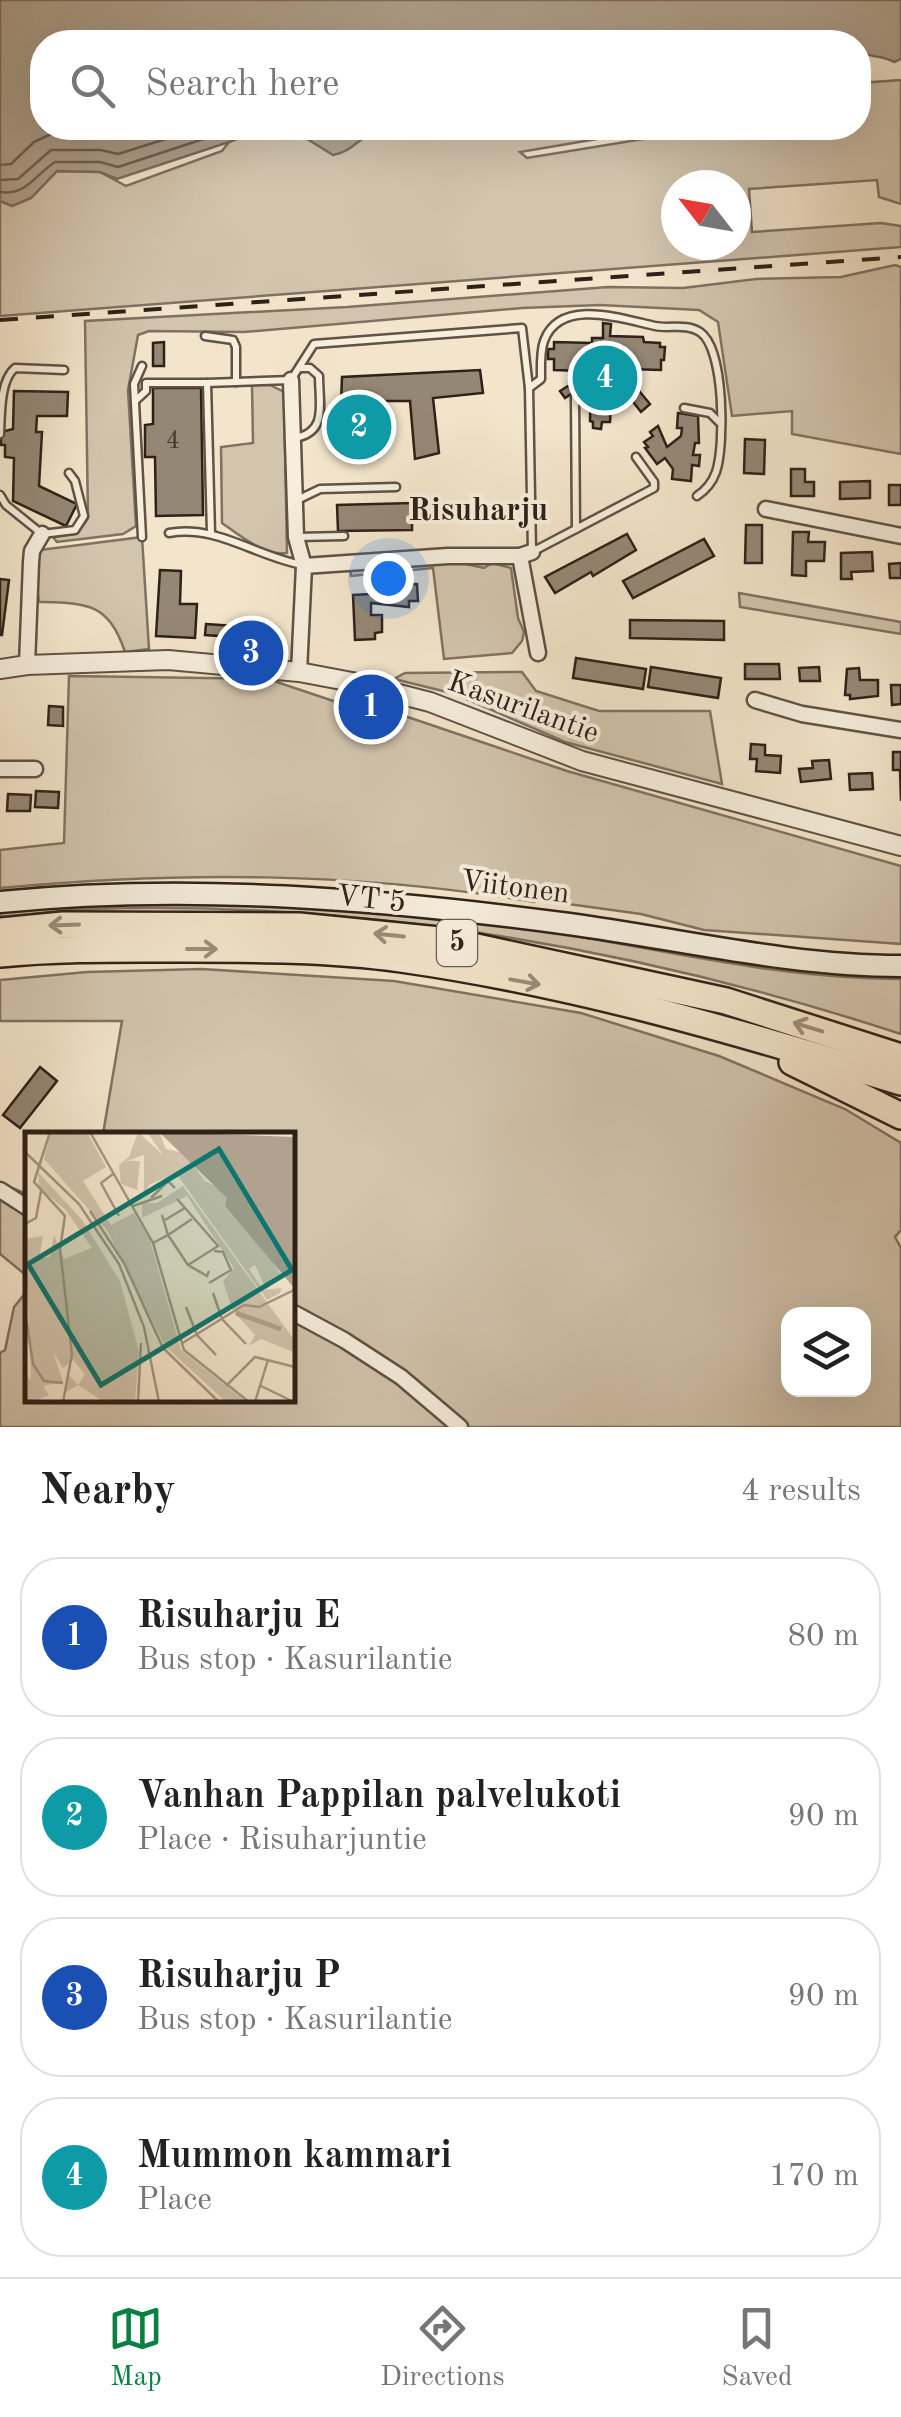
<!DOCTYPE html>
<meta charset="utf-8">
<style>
body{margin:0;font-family:"Old Standard TT",serif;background:#f2f2f2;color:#222}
.controls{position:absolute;right:30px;bottom:30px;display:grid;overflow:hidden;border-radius:20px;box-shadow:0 10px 40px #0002}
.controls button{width:90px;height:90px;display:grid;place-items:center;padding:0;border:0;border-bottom:2px solid #e0e0e0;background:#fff;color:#222;font:50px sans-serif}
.compass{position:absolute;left:661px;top:170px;width:90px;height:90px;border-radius:50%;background:#fff;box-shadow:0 10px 40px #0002;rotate:301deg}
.you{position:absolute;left:388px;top:578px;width:35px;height:35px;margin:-25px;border:8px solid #fff;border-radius:50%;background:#1a73e8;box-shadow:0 0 0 15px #1a73e833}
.badge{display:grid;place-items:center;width:65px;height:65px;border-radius:50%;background:#0b8043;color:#fff;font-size:32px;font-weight:700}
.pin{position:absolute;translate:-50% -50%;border:5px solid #fff;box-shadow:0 2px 10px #0006}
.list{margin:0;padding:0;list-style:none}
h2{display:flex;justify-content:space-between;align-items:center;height:130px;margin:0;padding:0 40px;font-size:42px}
h2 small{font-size:32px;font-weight:400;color:#767676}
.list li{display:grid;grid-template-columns:65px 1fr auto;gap:30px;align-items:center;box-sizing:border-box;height:160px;margin:0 20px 20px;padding:0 20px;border:2px solid #e0e0e0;border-radius:40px}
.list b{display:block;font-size:38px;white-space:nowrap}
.list p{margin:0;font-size:32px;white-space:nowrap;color:#767676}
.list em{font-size:32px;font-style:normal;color:#767676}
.icon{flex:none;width:55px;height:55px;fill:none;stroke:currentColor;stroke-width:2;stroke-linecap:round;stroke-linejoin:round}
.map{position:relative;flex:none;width:901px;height:1427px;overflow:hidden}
.search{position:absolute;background:#fff;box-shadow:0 10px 40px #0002;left:30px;right:30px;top:30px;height:110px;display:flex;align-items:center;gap:25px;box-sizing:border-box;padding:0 35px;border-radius:40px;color:#767676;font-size:38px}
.sheet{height:850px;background:#fff}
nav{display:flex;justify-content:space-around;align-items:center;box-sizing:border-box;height:140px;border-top:2px solid #e0e0e0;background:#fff;font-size:28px;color:#767676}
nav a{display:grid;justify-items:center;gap:5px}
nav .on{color:#0b8043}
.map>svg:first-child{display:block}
.green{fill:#d2c4ad;stroke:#807262;stroke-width:2.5;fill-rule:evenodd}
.water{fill:#b0a28e;stroke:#7c6e5f;stroke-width:2.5}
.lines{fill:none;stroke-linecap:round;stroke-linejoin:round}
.shore{stroke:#706253;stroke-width:2.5}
.building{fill:#958775;stroke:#2f2118;stroke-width:2.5}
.service-casing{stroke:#605245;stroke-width:11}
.minor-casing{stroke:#605245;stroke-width:19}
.tertiary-casing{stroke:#605245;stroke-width:22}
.secondary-casing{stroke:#2f2118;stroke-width:25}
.motorway-casing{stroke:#2f2118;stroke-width:30}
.service{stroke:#f7eedd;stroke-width:6}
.minor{stroke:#f7eedd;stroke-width:14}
.tertiary{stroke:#f7eedd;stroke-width:18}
.secondary{stroke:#f7eedd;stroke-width:20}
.motorway{stroke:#f3e5cb;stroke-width:25}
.rail{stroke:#2f2118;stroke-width:4;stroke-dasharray:18 18;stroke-linecap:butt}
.oneway{stroke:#9b8d7a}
.labels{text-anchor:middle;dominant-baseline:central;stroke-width:8;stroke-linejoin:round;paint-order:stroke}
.number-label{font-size:25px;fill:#483a2f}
.shield{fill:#f7eedd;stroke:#6b5e53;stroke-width:2.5}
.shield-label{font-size:28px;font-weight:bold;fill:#2f2118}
.street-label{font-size:30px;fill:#2f2118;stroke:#f7eedd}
.neighbourhood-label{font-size:32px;font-weight:bold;fill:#2f2118;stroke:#f7eedd}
.inset-river{fill:none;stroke:#b0a28e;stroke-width:5}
.inset-road{fill:none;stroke:#a59783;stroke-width:2.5}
.view{fill:#0f766e;fill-opacity:0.15;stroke:#0f766e;stroke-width:5}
.inset-edge{fill:none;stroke:#2f2118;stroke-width:5}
</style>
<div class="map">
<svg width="901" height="1427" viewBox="0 0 901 1427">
<rect width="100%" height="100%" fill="#f3e5cb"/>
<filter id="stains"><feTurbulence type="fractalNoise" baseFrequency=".002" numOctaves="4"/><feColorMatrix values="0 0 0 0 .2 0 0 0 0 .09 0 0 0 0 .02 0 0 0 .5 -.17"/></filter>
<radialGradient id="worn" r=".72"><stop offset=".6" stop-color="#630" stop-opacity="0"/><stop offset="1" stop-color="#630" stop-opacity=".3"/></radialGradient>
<g class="green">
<path d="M901,80V204L879,197L877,180L749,189L752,232L881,223L901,226V247L0,316V201L12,206L31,198L57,171L100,172L126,186L222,151L229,142L262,128H662L520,152L527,158L711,128H858L859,83ZM676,185H736V245H676Z"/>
<path d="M895,265L901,267V454L792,434V411L732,416L718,322L699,310L600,305L522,308L244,332L149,331L138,335L128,390L136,526L123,534L57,542L53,537C70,535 79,534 88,518L85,321L347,307L608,287L683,288L756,279L841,277Z"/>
<path d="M252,385H270L284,392L287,553C265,556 240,536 222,523L221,447L253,443Z"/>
<path d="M142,537L149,649L125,652C108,602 86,603 39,602L32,551Z"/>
<polygon points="461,563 484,568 492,563 511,568 518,618 524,632 522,641 512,653 444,659 433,568 351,576 350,569"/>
<polygon points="739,593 901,622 901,634 740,607"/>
<polygon points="522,672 536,691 599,711 710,711 722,784 565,742 455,694 394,679 405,673"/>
<path d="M69,676L268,679L369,713L393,712L567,771L901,866V944L704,930L641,914L561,903L542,894L535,902C355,872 181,871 0,888V850L64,843Z"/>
<path d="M141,902C274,906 403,908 534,929C657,948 776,979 901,979V1034C641,949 365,900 90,909C60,910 30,915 0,917V909Z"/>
<path d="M202,969L394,981L581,1013L719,1056L845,1109L901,1143V1230L895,1237L901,1248V1427H0V1353L5,1350L14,1307L27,1291L28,1400H292V1134H103L122,1021H0V980L87,972ZM788,1314H864V1390H788Z"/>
<polygon points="0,1183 27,1194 27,1276 0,1254"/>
</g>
<g class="water">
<path d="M0,0H901V59L894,62C882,55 870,58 859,51L858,42H42V128H262L229,142L117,179L100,172L57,171L31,198L12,206L0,201Z"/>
<path d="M307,128H471L369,135C355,142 350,152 333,155L304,137Z"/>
</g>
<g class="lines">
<g class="shore">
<polyline points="0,165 11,164 34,142 49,135 65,132 119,138 152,128"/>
<polyline points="0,180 18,179 51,150 101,150 118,154 201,128"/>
<path d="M0,192C26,196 35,175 55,162H100L118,167L237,128"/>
</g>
</g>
<g class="building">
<polygon points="603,323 611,324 610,336 643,337 644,342 660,343 660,347 665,347 664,360 661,360 661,370 626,369 626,382 612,381 610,422 602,422 601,429 593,428 593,422 590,421 591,381 584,381 584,371 554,370 554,359 548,359 548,349 554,349 554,342 592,343 592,338 603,338"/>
<polygon points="164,342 164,366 153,366 153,343"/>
<polygon points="480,370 483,393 433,398 439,453 415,459 410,401 378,401 378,458 339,456 342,377"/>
<polygon points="584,376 584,381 591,381 565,398 560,391"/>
<polygon points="635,386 650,404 641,412 627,394"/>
<polygon points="153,388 201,388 203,515 156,516 155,457 145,457 145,425 153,424"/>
<polygon points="14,391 68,392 67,416 37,416 36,432 42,432 39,486 77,504 66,526 13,501 14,458 5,457 5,445 1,445 1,432 13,429"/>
<polygon points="678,413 698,416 699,443 695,443 693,455 700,455 699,466 692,465 691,481 672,479 673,469 665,458 657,464 645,448 648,447 644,442 653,436 650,432 658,426 667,447 681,436 682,428 677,428"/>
<polygon points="745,439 765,440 764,474 744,473"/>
<polygon points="791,469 805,469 805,482 814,482 814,496 791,496"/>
<polygon points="870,481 870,498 840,499 840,482"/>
<rect x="889" y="485" width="12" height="20"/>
<polygon points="412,503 412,530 338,531 337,505"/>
<polygon points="746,525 762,525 762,563 745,563"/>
<polygon points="793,532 809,532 808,542 825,542 824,561 806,561 806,576 792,575"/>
<polygon points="627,534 636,550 593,576 591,572 555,593 545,577"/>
<polygon points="704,539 714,556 633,598 623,581"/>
<polygon points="872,552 873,571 851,572 852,579 841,579 841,553"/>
<polygon points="901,563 901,578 890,578 889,564"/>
<polygon points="160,570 181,571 180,604 197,604 195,638 156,636"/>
<polygon points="0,579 9,580 2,635 0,635"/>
<polygon points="417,584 418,601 409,601 409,607 371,603 371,615 382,615 382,632 375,633 375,639 355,640 353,595 370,594 370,585"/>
<polygon points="630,620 724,621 724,640 630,638"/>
<polygon points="206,624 277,629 276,640 205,635"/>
<polygon points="576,658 646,669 643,689 573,678"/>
<polygon points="745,664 779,664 780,679 745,679"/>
<polygon points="651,667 721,678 718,698 648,687"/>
<polygon points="819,667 820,681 800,681 799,668"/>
<polygon points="859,668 860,680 878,680 878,696 850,699 850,695 845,695 847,669"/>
<polygon points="891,685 901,685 901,704 892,705"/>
<polygon points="49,706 63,707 63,726 48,725"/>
<polygon points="751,744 765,745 765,755 781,756 780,773 756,771 757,759 750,759"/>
<polygon points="893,752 901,752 901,801 900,770 893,770"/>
<polygon points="829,760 831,779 801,782 799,769 813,768 812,761"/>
<polygon points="872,773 873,789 850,790 849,774"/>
<polygon points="36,791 59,792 58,808 35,807"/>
<polygon points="8,794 31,795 30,811 7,811"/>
<polygon points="40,1067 57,1081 20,1128 3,1115"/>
</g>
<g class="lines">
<defs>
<g id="service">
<polyline points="205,336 233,340 236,347 236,382"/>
<polyline points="207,383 291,380 314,344 522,328 529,388 532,552 654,488 654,482 636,457"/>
<path d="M529,388L541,379C541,367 540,352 544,341C560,297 623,319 655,326C669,329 687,323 700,332C725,349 725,446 716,472C712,483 706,490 697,496"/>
<polyline points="575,397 576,529"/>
<polyline points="135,401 146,391 146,383 207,383 211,533"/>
<polyline points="684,408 710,413 719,422"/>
<path d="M0,434C1,414 0,380 15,368L64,370"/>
<path d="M295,438C328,432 319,404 319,376L310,368H300"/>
<polyline points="0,495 6,505 42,534 75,530 84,516 75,481 69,473"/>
<polyline points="295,501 320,489 396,487"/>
<path d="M169,533C216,524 257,557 303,565"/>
<polyline points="142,537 134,384 142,366"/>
<polyline points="297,537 344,536"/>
</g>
<g id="minor">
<polyline points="291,380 296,537 304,566"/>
<polyline points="766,509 901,536"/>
<polyline points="520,556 538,653"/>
<polyline points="27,665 31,562 32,551 42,534"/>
<polyline points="299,672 304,566 448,556 520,556 532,552"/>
<polyline points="755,700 802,714 901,730"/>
<polyline points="0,769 35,769"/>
<polyline points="0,1190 28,1208"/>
<polyline points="292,1312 344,1340 401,1377 460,1427"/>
</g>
<polyline id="tertiary" points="0,669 27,665 168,660 299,672 352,682 430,702 582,761 901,846"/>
<path id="secondary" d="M0,902C189,883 382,899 569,924C679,939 790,966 901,966"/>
<g id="motorway">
<polyline points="0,931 63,925 299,926 449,941 726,1001 901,1057"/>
<path d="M0,954C60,948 121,949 182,949C254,949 329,949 401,959C571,983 737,1031 901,1082"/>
<polyline points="792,1062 901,1116"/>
</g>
</defs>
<use href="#service" class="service-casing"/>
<use href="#minor" class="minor-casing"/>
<use href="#tertiary" class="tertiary-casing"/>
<use href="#secondary" class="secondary-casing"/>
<use href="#motorway" class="motorway-casing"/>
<use href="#service" class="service"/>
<use href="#minor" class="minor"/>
<use href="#tertiary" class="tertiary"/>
<use href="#secondary" class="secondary"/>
<use href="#motorway" class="motorway"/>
<polyline class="rail" points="0,320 901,257"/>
</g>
<defs><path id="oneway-shaft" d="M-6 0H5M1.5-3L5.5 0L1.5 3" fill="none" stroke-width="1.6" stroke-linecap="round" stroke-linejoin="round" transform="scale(2.5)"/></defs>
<g class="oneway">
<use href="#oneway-shaft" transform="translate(64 925) rotate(178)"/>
<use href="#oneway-shaft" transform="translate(389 935) rotate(-174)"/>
<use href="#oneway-shaft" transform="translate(202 949)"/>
<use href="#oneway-shaft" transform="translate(525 982) rotate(10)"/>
<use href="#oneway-shaft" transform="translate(808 1027) rotate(-163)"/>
</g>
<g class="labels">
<g class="number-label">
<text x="173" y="441">4</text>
</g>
<rect class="shield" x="437" y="920" width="40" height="46" rx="8"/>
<g class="shield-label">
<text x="457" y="943">5</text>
</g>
<g class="street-label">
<text transform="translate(523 708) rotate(20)">Kasurilantie</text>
<text transform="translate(515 888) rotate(7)">Viitonen</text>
<text transform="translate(371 900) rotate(6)">VT 5</text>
</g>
<g class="neighbourhood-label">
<text x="478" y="512">Risuharju</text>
</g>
</g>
<g transform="translate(25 1132)">
<rect width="270" height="270" fill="#f3e5cb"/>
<path d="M26,0H62L81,35L58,49L86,93L109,81L125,108L156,218L221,270H201L140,214L82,98L19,27ZM113,0L138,23L122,0H134L141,17L159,21L180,49L202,60L222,101L231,103L257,145L241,157L230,133L224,137L238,158L257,156L255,161L242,168L151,41L124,53L119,63V23L102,29H115L112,58L96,52L94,33L104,25ZM13,40L57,88L95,149L114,220L110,270H79L53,253L40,261L42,241L53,253L60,242L48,228L38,236L28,220L38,250L18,254L24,263L14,267L18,270H0V241L5,248L6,241L0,107L18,104L14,127L25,125L29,103L39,127L67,116L40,77L14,56ZM158,54L270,209L268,220L236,207L224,214L230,203L208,179L198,149L209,136L162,64L117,86V71H132Z" fill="#d2c4ad"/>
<path d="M134,0L270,5V157L200,74L202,66Z" fill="#b0a28e"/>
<path class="inset-river" d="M211,181L256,197"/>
<path class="inset-road" d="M25,0L9,50L40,84L35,117L47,222L38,270M65,0L128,111L159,218L224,270M0,20L54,72L94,132L119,195L134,270M88,42L76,51L94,84M126,66L143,49L150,56M108,74L137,64M160,76L193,114L163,133M65,79L99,131L138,216L194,270M137,83L143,103L167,87M140,88L160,76L152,67M0,92L11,86L16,59M128,111L143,103L163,133L182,144L184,139M184,151L206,138L198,120L189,119M188,161L197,187L221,212M161,175L172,203L191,223M0,178L8,232L19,249L38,251M156,212L219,173L234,175L269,158M201,254L230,225L270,235M236,254L269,270M113,270L116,211M230,270L243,228"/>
<path class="view" d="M194,17L267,138L76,253L3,132Z"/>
<rect width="270" height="270" class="inset-edge"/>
</g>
<rect width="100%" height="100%" filter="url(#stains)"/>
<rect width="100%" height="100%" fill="url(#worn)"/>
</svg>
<div class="controls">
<button><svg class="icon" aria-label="layers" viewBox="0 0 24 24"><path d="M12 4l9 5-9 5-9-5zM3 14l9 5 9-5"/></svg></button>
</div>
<svg class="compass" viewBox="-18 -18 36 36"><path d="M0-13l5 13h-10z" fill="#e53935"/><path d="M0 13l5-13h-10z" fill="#767676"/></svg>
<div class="you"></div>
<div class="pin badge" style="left:371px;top:707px;background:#1a4fb4">1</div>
<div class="pin badge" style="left:359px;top:427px;background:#0f9aa8">2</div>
<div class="pin badge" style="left:251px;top:653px;background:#1a4fb4">3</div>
<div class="pin badge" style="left:605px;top:378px;background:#0f9aa8">4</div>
<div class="search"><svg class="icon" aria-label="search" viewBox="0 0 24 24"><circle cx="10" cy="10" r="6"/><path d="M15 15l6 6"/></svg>Search here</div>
</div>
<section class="sheet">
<h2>Nearby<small>4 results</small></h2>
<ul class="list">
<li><span class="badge" style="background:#1a4fb4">1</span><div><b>Risuharju E</b><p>Bus stop · Kasurilantie</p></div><em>80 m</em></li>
<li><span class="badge" style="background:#0f9aa8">2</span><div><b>Vanhan Pappilan palvelukoti</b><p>Place · Risuharjuntie</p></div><em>90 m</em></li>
<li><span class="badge" style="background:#1a4fb4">3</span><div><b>Risuharju P</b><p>Bus stop · Kasurilantie</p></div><em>90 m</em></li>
<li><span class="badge" style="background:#0f9aa8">4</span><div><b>Mummon kammari</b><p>Place</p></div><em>170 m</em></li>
</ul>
</section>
<nav>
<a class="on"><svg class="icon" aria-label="map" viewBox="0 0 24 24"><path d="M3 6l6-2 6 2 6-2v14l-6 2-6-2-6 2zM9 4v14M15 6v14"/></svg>Map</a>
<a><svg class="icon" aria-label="directions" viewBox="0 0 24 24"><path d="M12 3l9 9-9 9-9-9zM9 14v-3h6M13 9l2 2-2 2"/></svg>Directions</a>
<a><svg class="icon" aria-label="saved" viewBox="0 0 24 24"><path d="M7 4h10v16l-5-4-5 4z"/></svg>Saved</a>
</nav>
